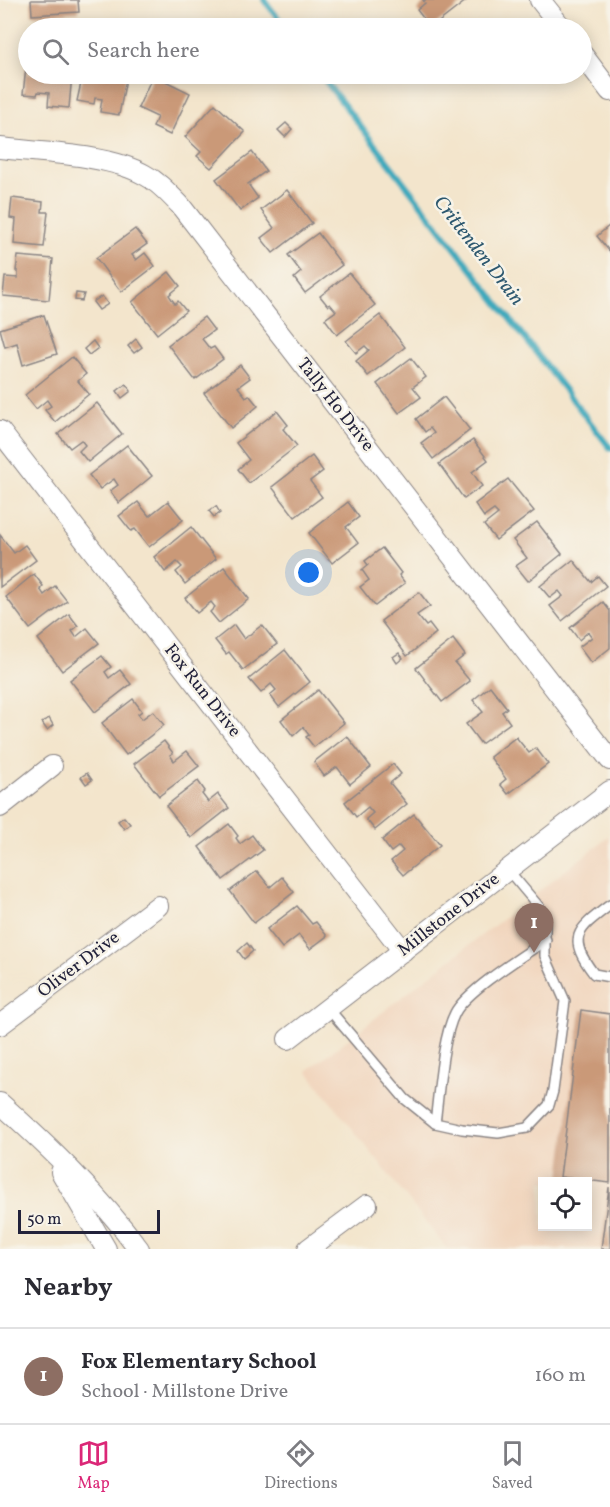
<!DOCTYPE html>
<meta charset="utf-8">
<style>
body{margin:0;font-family:Vollkorn,serif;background:#f2f2f3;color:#2b2b33}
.controls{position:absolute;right:18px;bottom:18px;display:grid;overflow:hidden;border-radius:0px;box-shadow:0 3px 15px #0003}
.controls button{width:54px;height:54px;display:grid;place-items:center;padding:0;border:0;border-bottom:2px solid #e1e1e2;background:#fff;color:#2b2b33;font:30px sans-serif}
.scale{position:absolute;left:18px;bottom:15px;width:142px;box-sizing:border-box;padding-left:6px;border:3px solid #22223b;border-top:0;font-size:16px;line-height:21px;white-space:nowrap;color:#22223b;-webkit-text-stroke:4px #f7f3e8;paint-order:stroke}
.you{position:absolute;left:309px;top:573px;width:21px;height:21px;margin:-15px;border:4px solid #fff;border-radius:50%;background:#1a73e8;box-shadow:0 0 0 9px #1a73e833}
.badge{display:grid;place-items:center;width:39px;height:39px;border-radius:50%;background:#db2777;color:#fff;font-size:20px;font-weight:700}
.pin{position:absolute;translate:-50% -50px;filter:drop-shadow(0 2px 3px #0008)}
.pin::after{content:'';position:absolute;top:32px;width:21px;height:18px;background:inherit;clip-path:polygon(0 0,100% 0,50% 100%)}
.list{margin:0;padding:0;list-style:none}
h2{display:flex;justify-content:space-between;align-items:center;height:78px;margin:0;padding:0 24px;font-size:26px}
h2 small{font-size:20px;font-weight:400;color:#7c7c81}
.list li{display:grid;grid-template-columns:39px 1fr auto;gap:18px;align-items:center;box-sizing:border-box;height:96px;padding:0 24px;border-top:2px solid #e1e1e2}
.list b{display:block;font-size:22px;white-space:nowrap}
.list p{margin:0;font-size:20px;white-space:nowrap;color:#7c7c81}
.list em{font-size:20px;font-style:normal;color:#7c7c81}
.icon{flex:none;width:33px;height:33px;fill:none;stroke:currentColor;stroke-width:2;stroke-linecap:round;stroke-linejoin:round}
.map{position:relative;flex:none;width:610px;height:1249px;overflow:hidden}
.search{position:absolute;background:#fff;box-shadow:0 3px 15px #0003;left:18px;right:18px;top:18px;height:66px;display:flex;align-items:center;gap:15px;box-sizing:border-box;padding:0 21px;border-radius:33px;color:#7c7c81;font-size:22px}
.sheet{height:174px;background:#fff}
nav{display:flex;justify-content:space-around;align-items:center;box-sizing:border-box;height:84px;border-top:2px solid #e1e1e2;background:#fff;font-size:16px;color:#7c7c81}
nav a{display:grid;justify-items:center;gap:3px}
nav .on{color:#db2777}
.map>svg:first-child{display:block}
.built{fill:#f1d5bd;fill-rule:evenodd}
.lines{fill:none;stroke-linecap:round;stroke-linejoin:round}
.stream{stroke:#3da9bc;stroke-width:6}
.building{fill:#ca9978}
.lane-casing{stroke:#8a8484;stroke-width:12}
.street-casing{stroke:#8a8484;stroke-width:22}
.lane{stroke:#fff;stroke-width:9}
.street{stroke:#fff;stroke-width:20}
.labels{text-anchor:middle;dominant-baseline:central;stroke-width:5;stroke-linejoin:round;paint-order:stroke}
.street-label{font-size:18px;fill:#22223b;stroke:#f7f3e8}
.water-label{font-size:20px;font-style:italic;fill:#2d586f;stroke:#f7f3e8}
</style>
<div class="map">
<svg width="610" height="1249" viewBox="0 0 610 1249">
<rect width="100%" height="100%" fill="#f7f3e8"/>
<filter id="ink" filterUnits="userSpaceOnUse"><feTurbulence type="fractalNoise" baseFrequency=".0167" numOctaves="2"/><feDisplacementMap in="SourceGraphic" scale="12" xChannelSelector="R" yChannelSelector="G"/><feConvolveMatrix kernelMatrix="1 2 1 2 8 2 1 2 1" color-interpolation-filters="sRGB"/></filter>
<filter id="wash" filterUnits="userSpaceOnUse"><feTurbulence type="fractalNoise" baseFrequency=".008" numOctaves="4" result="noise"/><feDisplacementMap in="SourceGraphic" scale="24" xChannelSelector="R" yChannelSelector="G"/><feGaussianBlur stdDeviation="1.35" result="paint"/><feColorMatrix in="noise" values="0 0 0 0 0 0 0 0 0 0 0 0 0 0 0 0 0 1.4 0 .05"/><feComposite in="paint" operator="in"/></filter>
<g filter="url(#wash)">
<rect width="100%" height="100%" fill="#f3e5cc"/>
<path class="built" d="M610,836V1249H447L307,1071ZM542,1182H588V1226H542Z"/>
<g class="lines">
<g class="stream">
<polyline points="264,0 286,28"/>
<polyline points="320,74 610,448"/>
</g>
</g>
<g id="blocks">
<g class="building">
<polygon points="31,0 78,0 79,12 32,15"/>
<polygon points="423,0 467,0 431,28 417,10 425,3"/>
<polygon points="27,59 28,59 28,74 72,74 69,108 48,106 49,93 38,92 37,95 23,94"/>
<polygon points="83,74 127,74 119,115 100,112 102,99 95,98 94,104 77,101"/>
<polygon points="153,75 190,93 170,135 153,127 157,117 138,108"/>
<polygon points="215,104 245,132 211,168 197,156 201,152 185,137"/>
<polygon points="286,123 292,129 285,137 278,130"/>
<polygon points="252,152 266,171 248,184 258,198 240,211 216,179"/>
<polygon points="287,190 312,223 273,253 261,238 274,228 261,210"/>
<polygon points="12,198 43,202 42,212 48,212 44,247 14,244 16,219 10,218"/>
<polygon points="610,225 610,252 597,236"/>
<polygon points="135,229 147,244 132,255 136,260 145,253 155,266 121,292 96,258"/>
<polygon points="318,233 342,265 305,293 294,278 301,272 288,255"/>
<polygon points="18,256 53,259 49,300 3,296 5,277 18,278 18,271 16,271"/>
<polygon points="169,272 180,286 169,295 175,304 178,301 186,311 157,334 132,302"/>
<polygon points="349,273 375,305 337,335 325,319 336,311 330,304 328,306 320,296"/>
<polygon points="76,293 84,294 82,301 75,300"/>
<polygon points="102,296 108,304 99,310 93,302"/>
<polygon points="44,315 57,354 23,365 17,343 5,347 0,329"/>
<polygon points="380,315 405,347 368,376 356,361 369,350 365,346 356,353 346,341"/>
<polygon points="204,317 214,330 202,339 210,349 214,347 223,359 195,380 168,345"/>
<polygon points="136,339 142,347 134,353 128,346"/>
<polygon points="93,341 98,348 89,355 84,349"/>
<polygon points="72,357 86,374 78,381 89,394 55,422 45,410 51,406 47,400 36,409 25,395"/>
<polygon points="411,358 426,377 413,387 421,397 399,413 377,384"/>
<polygon points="240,365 250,378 238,387 246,397 249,395 258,406 231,428 204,393"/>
<polygon points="126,384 131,391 122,398 117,391"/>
<polygon points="444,397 470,430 433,459 421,443 434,433 430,428 425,432 416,419"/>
<polygon points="97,403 122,434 88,462 79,451 85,445 81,440 70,448 58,434"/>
<polygon points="277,411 288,425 283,429 297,446 249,483 238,469 249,460 236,443"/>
<polygon points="473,440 488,460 472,472 482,486 464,499 439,464"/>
<polygon points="127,445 152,476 119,503 110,491 118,485 114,479 100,489 89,475"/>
<polygon points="312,456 323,471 310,481 322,497 295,517 272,487"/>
<polygon points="508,479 534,511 496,540 484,525 498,514 494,510 484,517 475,504"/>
<polygon points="168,501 183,520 149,547 135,529 131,531 119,516 138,502 149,516"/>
<polygon points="348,502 359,517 346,527 358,543 332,563 309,533"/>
<polygon points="216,506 220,513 214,517 209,511"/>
<polygon points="537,522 562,554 528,581 516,566 527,558 513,540"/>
<polygon points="191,527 216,559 185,584 176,572 182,567 177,562 165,572 154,557"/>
<polygon points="0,535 14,553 25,545 36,560 0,587"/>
<polygon points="382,548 401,573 399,575 405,583 375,606 360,587 369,580 362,570 368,565 365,561"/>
<polygon points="573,560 591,582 598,576 606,586 562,621 550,606 563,596 559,591 550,598 540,586"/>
<polygon points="224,567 249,599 219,623 210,612 215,607 211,602 197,613 185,598"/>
<polygon points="34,574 43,586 40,589 44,595 55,586 67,601 30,629 6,597"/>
<polygon points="419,592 430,606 417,615 426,626 429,624 436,633 407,656 381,621"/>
<polygon points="603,602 610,611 610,648 591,663 579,647 592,637 588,632 579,640 570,628"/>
<polygon points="69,614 78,626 72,631 76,637 87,628 99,643 62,671 38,639"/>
<polygon points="234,625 244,639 262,625 277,644 243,670 229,652 226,654 215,640"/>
<polygon points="453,639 465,655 455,663 470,681 442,702 416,668"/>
<polygon points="285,650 310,682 279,707 270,695 276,690 271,684 261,693 249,679"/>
<polygon points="399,653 403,658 397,663 393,657"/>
<polygon points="102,656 111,667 105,672 109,678 120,670 131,684 95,712 70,680"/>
<polygon points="490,686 507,708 502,712 510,723 481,744 466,724 483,712 473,700"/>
<polygon points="318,690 344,723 314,747 306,737 309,735 303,727 293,736 281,720"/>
<polygon points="133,699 142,711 138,714 142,719 153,711 164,725 126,755 102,723"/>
<polygon points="49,718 53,725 47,730 42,723"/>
<polygon points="347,736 371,767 350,784 337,767 324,776 314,762"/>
<polygon points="516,737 529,753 536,748 548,764 508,794 500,784 506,779 490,757"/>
<polygon points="164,741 173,753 170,755 174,761 187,751 199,766 159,796 134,764"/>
<polygon points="393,764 401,774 390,783 407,804 375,830 366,819 373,813 368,807 356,817 345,802"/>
<polygon points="87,773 92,780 86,784 81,777"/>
<polygon points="198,781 205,791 202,794 208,802 218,794 229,808 191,838 166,806"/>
<polygon points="414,814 440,845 403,875 391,861 403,851 399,846 391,852 382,840"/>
<polygon points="124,817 130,824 124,829 118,821"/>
<polygon points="229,824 238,836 236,838 240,844 252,835 263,850 223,880 199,847"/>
<polygon points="257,871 270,887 282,877 294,892 254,923 230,891"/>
<polygon points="297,906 312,924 316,922 327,936 310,949 299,935 282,948 267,929"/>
<polygon points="247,943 253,951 244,959 238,951"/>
<polygon points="581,1010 610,1014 610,1183 560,1177"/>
<polygon points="609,1187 610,1249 601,1249"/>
</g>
</g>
</g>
<g filter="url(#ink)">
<use href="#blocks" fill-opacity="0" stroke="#8a8484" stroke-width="1.5"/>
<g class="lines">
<defs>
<g id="lane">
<path d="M610,905C577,930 566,937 594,974L610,977"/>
<polyline points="328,1008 405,1099 435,1123 462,1129 498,1133 527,1128 549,1105 553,1091 565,1001 545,956 545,921 540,908 508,870"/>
<path d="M435,1123C439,1093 442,1038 455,1013C466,991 524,955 546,940"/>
</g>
<g id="street">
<polyline points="540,0 562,28"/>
<polyline points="582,54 610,91"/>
<path d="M0,148C42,153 109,154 145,175C159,182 169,194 180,205L610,760"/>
<polyline points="0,431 403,951"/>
<polyline points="0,807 52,766"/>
<polyline points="0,1025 158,906"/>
<polyline points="288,1039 610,791"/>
<path d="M0,1103C50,1148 99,1195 139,1249"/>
<polyline points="61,1172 106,1249"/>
<polyline points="308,1249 367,1205"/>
</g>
</defs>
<use href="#lane" class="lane-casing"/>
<use href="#street" class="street-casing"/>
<use href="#lane" class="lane"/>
<use href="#street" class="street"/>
</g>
</g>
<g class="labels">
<g class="street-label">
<text transform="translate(335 405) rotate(52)">Tally Ho Drive</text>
<text transform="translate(202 691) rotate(52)">Fox Run Drive</text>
<text transform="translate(449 915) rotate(-38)">Millstone Drive</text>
<text transform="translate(79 965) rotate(-37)">Oliver Drive</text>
</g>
<g class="water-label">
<text transform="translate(478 251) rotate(52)">Crittenden Drain</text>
</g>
</g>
</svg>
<div class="controls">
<button><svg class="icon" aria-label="locate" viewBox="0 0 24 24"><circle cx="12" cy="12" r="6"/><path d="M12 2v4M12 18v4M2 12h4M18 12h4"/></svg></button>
</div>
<div class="scale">50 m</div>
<div class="you"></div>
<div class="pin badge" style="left:534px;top:953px;background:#8d6e63">1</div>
<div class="search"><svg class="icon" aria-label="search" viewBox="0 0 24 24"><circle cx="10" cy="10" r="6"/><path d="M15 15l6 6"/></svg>Search here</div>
</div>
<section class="sheet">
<h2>Nearby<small></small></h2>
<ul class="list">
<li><span class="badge" style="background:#8d6e63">1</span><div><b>Fox Elementary School</b><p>School · Millstone Drive</p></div><em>160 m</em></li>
</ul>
</section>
<nav>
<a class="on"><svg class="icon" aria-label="map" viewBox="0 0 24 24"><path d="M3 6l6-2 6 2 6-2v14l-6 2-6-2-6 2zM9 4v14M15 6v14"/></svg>Map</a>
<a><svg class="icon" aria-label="directions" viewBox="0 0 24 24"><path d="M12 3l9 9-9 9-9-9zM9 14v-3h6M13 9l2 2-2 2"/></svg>Directions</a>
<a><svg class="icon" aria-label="saved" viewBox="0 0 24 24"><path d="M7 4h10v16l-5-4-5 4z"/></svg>Saved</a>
</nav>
